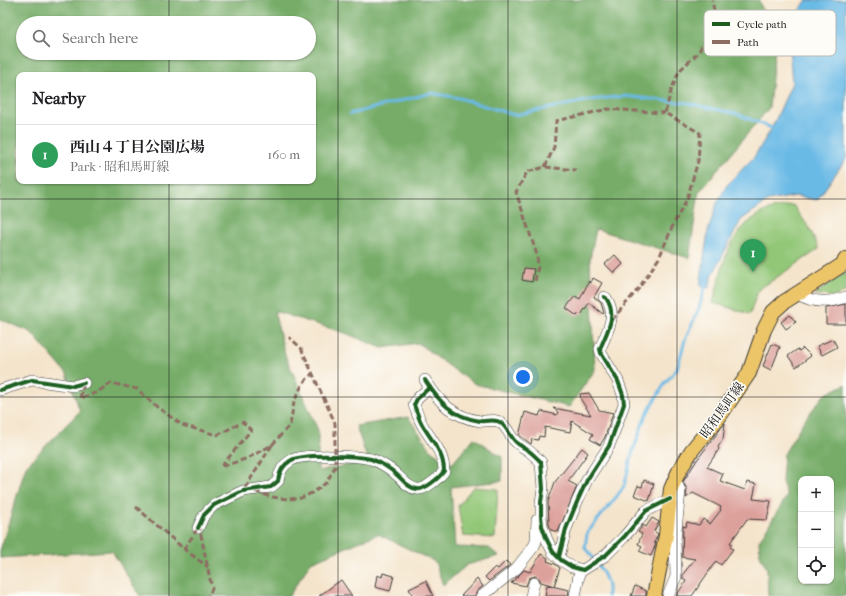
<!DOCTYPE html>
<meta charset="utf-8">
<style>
body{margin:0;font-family:"IM FELL French Canon","Noto Serif JP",serif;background:#f6f6f6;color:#202124}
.controls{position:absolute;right:12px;bottom:12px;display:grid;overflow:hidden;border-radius:8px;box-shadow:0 1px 3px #0004}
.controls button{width:36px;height:36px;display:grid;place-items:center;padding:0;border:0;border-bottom:1px solid #e0e0e0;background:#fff;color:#202124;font:20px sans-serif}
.you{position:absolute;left:523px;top:377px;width:14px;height:14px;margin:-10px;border:3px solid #fff;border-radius:50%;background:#1a73e8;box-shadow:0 0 0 6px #1a73e833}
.badge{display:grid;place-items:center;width:26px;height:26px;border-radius:50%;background:#db2777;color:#fff;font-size:13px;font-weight:700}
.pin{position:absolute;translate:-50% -33px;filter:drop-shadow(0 1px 2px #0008)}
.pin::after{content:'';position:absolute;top:21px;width:14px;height:12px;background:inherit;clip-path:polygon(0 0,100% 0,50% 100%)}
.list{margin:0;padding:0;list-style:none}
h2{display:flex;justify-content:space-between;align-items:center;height:52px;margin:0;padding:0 16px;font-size:17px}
h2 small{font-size:13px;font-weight:400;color:#757577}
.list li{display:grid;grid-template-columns:26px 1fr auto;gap:12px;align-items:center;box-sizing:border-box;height:60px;padding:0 16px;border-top:1px solid #e0e0e0}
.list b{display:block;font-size:15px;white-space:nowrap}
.list p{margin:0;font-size:13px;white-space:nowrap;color:#757577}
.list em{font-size:13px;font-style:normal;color:#757577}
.icon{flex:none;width:22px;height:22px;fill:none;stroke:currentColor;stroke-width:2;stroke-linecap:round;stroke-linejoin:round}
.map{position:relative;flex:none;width:846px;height:596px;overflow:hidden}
.search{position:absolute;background:#fff;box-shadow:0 1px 3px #0004;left:16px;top:16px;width:300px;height:44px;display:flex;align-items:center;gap:10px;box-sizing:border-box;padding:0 14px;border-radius:22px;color:#757577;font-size:15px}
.panel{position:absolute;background:#fff;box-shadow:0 1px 3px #0004;left:16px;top:72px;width:300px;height:112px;border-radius:8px}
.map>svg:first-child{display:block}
.green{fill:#93c778;stroke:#58724a}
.forest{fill:#76ac68;stroke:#496442;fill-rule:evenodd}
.water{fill:#6bbae6;stroke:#446b81}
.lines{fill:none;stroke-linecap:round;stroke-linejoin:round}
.stream{stroke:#6bbae6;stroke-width:3}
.building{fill:#dda19c}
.minor-casing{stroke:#3c3a36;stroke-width:12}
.major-casing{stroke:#3c3a36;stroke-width:16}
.minor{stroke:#fff;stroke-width:11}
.major{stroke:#edc569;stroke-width:14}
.quiet{stroke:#8d6e63;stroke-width:3;stroke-dasharray:6 3;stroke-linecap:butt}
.cycleway-casing{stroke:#fdfcf7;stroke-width:6}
.cycleway{stroke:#1b5e20;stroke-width:4}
.grid{fill:none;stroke:#1c1c1c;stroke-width:1;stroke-opacity:0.55}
.labels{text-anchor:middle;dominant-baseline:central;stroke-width:3.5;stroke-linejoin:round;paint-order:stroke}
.street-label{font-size:13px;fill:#1c1c1c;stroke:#fdfcf7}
.key{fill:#fdfcf7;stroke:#bab9b5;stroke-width:1}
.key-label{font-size:11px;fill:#1c1c1c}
</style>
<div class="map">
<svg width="846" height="596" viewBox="0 0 846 596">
<rect width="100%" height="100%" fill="#fdfcf7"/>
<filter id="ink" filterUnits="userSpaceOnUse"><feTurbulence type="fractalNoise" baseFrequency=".025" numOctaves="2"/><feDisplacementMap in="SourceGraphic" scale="8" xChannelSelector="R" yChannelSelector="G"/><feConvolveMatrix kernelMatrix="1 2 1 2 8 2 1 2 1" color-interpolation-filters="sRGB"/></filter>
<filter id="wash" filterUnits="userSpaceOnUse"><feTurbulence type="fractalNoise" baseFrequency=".012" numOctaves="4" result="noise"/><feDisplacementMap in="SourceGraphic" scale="16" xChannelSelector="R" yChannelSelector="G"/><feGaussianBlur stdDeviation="0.9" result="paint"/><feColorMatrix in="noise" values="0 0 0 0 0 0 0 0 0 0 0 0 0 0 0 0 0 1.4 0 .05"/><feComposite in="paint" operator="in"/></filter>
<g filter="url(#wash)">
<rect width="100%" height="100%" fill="#f4e4cb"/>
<g class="green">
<path d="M793,205L810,229L819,249L758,290L750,314L713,303C723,266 727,229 766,211C773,208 784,207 793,205Z"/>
<polygon points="846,272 846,291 834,297 815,294"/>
<polygon points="473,487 498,489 495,538 463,536 458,506"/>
</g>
<g class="forest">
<path d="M0,0H759L775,47L769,108L699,192L689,258L596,229L590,259L595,370L569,407L475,384L450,367L418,343L382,348L345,333L274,311L285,355L318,430V471L368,461L356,426L408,417L432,451L452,464L474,438L502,457V481L451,487L455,547L489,548L499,556L467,565L443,585L435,562L378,534L311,562L289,596H140L112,551L0,558V551L26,466L80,411L67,374L31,332L0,319ZM23,23H309V53H23ZM19,75H313V181H19Z"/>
<path d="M846,384V596H768L767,569L760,555L759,541L787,496L782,482L784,454L803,422L824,395ZM801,479H831V581H801Z"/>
</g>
<polygon class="water" points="807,0 846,0 846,159 817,200 796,196 768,201 741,220 712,276 709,288 700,286 708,231 717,203 727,185 754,157 772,128 792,83 789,46 782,20 798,12"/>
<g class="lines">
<g class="stream">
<polyline points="350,114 431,93 459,98 514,115 591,100 624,96 687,103 737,114 772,128"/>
<path d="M607,596C613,581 594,559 585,548L587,533L617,496L624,486L633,451L645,417L665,383L677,369L685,340L699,308L706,284"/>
</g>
</g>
<g id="blocks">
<g class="building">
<polygon points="615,255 623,264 614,273 605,264"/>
<polygon points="524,268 534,269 532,282 522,280"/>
<polygon points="593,278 602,283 594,297 601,303 604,313 603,314 589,303 581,315 579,313 577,316 566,308 575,296 580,299 589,281 591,283"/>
<polygon points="846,304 846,324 826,324 826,308"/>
<polygon points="790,315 796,322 786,329 781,322"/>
<polygon points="833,339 837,347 822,355 817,346"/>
<polygon points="772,344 780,347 771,370 763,366"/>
<polygon points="803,348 811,356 796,367 788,356 798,349 799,351"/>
<polygon points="589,393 599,410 613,413 605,437 600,445 590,439 593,434 572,421 570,432 545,427 544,437 539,436 538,440 532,439 531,444 519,435 525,412 539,416 541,411 557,415 558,412 553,408 591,415 581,400 580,394"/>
<polygon points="725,423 723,439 718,447 719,449 707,467 723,474 720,481 745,490 747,482 756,484 753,499 771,501 767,520 747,519 730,543 732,544 730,547 733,549 721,565 716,561 692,596 676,596 686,581 683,579 683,574 695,559 682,557 683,526 686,527 687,522 699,525 703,519 710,524 721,510 720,509 721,507 693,493 686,498 687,489 683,482 697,460"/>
<polygon points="582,448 588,453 568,481 577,486 558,532 551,530 549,524 548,502 555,482"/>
<polygon points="644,480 654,484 649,501 634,495 638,486 642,487"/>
<polygon points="652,518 659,522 654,531 658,534 654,543 656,544 655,546 651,556 639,551 642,546 638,544 642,534 638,532 643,525 646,527"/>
<polygon points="541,554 548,558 547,561 555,564 560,568 554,586 541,582 539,578 535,576 529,578 526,586 511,583 524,570 530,572"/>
<polygon points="506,561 510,565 489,581 485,577 495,567 498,569"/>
<polygon points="383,573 394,576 390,591 375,587 377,575 382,577"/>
<polygon points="477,579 483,586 477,591 475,596 461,596"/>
<polygon points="341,580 352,596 319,596"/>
<polygon points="426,581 433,596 413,596 409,589"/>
<polygon points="547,585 569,590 568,596 545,596"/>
<polygon points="635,586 646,591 646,596 631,596"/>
</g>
</g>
</g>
<g filter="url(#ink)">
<use href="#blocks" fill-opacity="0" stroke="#3c3a36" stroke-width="1"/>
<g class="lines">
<defs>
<g id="minor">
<path d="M798,294C813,303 830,303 846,297"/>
<path d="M425,380C439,402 453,417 480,421C487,422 495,418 501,423C508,428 510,437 516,442C520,446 525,448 529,451C533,454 537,458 541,462L543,489L541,502V516L542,526L547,540L553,552L561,560L572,567L583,570L606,555L624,537L646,511L670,499"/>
<polyline points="0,390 32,380 73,386 84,383"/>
<path d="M198,528L204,515L214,505L243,491L271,487L278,481C279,473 282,466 290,461C301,453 357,456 371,459C380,462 391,469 397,475C403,480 408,488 417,489C424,491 440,477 444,471C444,453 432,441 423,426C419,420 417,412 414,405L417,399L430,387"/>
<path d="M559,557L566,529L577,502L587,480L609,446L624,404L623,395L618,381L601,353L600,349C607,331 618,316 606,298L604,297"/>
<polyline points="482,596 516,569 534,546 536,541 537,520"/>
<polyline points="531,596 534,583"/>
<polyline points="575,596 580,570"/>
<polyline points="668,596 676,577 675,540 680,491 678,486 673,481"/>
</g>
<polyline id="major" points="654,596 666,535 671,489 679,471 692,450 719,417 749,373 764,330 773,312 784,302 842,265 846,259"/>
</defs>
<use href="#minor" class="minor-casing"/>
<use href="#major" class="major-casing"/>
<use href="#minor" class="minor"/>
<use href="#major" class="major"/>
<g class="quiet">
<polyline points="545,167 554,147 556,121 608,109 665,113"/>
<polyline points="535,281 538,267 537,255 516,192 527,172 545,167 576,170"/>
<polyline points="612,320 639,288 659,258 673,225 687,199 698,161 700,133 665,113 671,91 679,71 698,53 716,21 712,0"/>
<polyline points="84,383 80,398 96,393 111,383 137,389 157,407 182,425 217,435 243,422 251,430 221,467 248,458 272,445 243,491"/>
<polyline points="272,445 290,425 294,402 303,383 313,373"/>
<polyline points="255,491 271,497 288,499 301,498 314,492 326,483 335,467 335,423 301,348 289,337"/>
<polyline points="136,507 184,549 208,567"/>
<polyline points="199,525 212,589 208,596"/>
<polyline points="184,549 198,528"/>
</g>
<defs>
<g id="cycleway">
<path d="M425,380C439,402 453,417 480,421C487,422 495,418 501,423C508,428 510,437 516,442C520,446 525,448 529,451C533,454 537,458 541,462L543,489L541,502V516L542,526L547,540L553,552L561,560L572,567L583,570L606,555L624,537L646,511L670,499"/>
<polyline points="0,390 32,380 73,386 84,383"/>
<path d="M198,528L204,515L214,505L243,491L271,487L278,481C279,473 282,466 290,461C301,453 357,456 371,459C380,462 391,469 397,475C403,480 408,488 417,489C424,491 440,477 444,471C444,453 432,441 423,426C419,420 417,412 414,405L417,399L430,387"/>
<path d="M559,557L566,529L577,502L587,480L609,446L624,404L623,395L618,381L601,353L600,349C607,331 618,316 606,298L604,297"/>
</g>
</defs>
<use href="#cycleway" class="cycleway-casing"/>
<use href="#cycleway" class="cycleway"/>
</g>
</g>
<path class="grid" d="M169,0V23M338,0V596M508,0V596M677,0V596M169,53V75M169,181V596M0,199H846M0,397H846"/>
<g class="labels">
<g class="street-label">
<text transform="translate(722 410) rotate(-54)">昭和馬町線</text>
</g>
</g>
<rect x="704" y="10" width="132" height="46" rx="6" class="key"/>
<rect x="712" y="22" width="18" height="4" fill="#1b5e20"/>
<rect x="712" y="40" width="18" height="4" fill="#8d6e63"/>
<g class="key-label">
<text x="737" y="28">Cycle path</text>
<text x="737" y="46">Path</text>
</g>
</svg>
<div class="controls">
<button>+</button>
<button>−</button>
<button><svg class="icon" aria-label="locate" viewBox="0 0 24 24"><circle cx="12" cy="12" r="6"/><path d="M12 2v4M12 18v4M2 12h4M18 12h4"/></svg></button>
</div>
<div class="you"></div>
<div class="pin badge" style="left:753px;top:272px;background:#2e9e5b">1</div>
<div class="search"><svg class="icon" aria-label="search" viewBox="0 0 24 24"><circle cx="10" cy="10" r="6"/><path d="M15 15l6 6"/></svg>Search here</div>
<section class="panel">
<h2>Nearby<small></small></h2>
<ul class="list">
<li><span class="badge" style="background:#2e9e5b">1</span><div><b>西山４丁目公園広場</b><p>Park · 昭和馬町線</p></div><em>160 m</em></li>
</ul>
</section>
</div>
